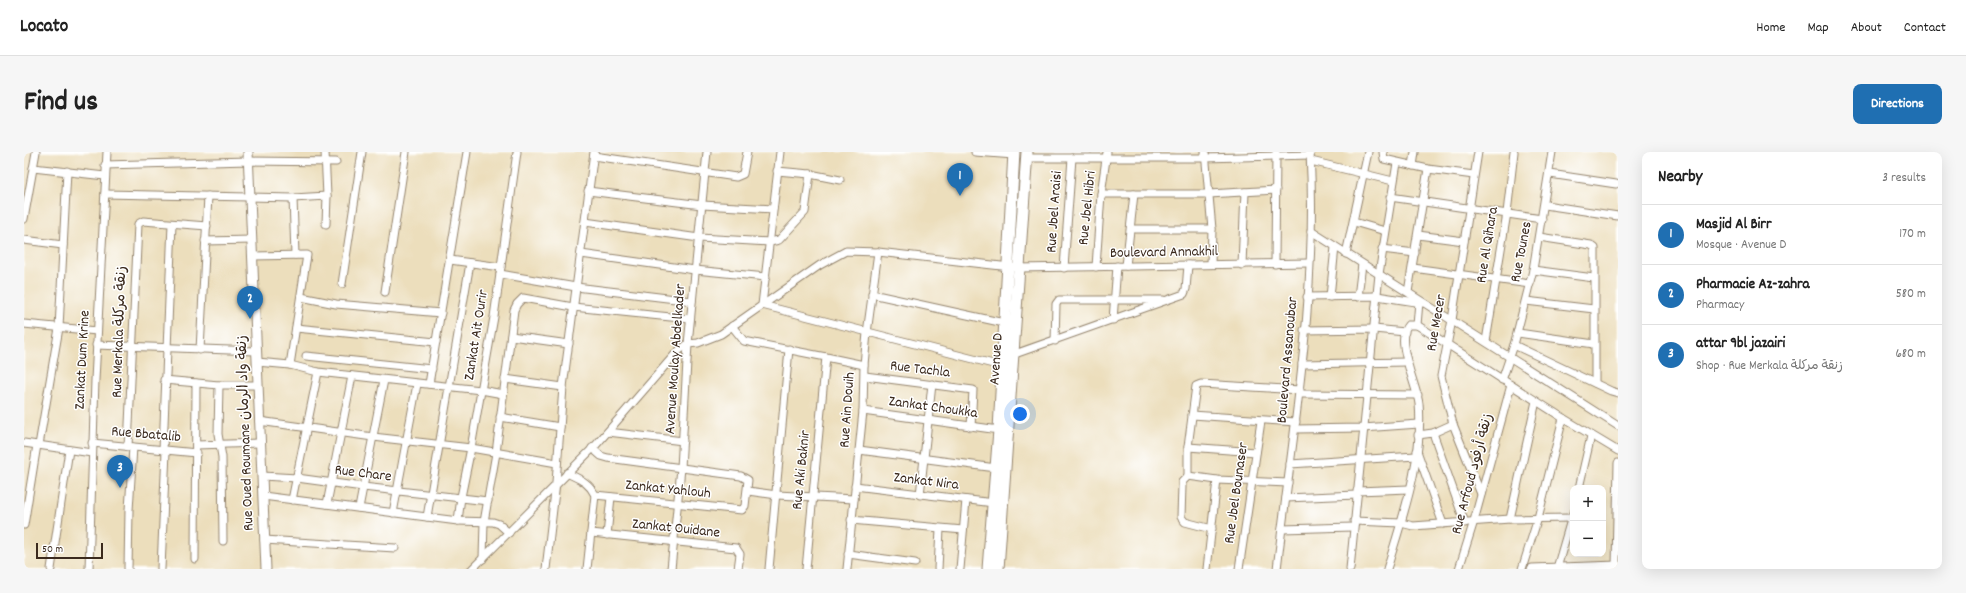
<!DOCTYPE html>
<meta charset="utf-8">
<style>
body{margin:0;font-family:Dekko,"Playpen Sans Arabic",sans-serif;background:#f6f6f6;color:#222}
.controls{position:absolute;right:12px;bottom:12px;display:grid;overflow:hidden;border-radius:8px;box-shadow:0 4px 16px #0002}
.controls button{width:36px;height:36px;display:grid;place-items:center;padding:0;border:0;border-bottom:1px solid #e0e0e0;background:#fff;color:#222;font:20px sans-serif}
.scale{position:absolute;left:12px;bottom:10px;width:67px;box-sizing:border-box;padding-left:4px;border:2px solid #3b2a1e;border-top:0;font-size:11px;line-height:14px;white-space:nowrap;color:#3b2a1e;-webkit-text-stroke:3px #fff;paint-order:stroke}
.you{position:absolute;left:996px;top:262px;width:14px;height:14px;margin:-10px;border:3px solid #fff;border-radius:50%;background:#1a73e8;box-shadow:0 0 0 6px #1a73e833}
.badge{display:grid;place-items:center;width:26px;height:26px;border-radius:50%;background:#1f6fb2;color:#fff;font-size:13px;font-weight:700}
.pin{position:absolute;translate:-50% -33px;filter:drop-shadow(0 1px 2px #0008)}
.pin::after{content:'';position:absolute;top:21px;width:14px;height:12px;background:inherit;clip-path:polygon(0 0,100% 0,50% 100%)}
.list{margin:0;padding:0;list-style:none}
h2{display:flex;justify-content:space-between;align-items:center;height:52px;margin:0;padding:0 16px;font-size:17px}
h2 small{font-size:13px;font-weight:400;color:#767676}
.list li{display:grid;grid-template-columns:26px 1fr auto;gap:12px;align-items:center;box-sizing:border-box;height:60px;padding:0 16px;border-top:1px solid #e0e0e0}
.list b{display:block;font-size:15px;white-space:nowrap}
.list p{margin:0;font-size:13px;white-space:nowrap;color:#767676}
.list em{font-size:13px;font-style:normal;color:#767676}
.map{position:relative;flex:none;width:1594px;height:417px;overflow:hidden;border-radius:8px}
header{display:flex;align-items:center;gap:24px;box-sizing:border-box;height:56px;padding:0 20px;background:#fff;border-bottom:1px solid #e0e0e0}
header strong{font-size:19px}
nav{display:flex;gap:22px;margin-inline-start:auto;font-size:14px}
.intro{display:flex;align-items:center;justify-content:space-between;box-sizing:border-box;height:96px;padding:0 24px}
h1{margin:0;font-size:28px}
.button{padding:10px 18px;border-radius:8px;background:#1f6fb2;color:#fff;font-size:14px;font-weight:700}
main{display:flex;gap:24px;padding:0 24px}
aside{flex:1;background:#fff;border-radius:8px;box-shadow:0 4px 16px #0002}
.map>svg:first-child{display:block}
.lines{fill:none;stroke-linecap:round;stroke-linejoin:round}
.minor-casing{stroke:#94846d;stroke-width:9}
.tertiary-casing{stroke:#94846d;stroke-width:11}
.primary-casing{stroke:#94846d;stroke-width:13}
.minor{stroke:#fff;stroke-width:7}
.tertiary{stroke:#fff;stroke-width:9}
.primary{stroke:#fff;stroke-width:11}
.labels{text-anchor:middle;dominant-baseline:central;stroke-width:3;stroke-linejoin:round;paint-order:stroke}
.street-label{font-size:15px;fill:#3b2a1e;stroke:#fff}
</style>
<header>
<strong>Locato</strong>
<nav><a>Home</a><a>Map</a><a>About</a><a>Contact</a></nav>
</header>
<div class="intro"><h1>Find us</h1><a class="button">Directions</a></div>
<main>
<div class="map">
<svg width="1594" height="417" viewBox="0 0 1594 417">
<rect width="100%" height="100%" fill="#fff"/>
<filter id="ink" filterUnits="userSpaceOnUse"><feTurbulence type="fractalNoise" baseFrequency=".025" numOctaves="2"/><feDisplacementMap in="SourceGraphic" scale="8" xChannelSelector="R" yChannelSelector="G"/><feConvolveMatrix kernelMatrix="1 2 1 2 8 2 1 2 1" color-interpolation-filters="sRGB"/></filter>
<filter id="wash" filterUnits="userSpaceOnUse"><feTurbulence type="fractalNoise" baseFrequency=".012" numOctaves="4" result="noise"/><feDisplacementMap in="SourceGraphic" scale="16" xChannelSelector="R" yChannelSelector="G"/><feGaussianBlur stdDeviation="0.9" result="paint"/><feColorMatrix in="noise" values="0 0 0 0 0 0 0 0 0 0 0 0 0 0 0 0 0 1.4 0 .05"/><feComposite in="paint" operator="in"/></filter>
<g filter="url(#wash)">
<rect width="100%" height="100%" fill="#ecdebc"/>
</g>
<g filter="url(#ink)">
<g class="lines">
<defs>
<g id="minor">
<polyline points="301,0 303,44 302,72"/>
<polyline points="756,0 738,153 977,214"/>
<polyline points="951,0 990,3"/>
<polyline points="1181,0 1188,77 1187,112"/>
<polyline points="1359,0 1360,7 1404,17 1450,23"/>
<polyline points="1454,0 1428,168 1417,224 1429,272 1457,342"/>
<polyline points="570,4 712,25 719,22 723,0"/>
<polyline points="1002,6 1181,6 1286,3"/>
<polyline points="1287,9 1369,29"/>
<polyline points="81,13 224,9 312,10"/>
<polyline points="1389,14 1391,0"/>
<polyline points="9,16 81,24"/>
<polyline points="786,22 816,28"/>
<polyline points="1526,22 1592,32"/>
<polyline points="564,39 678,53 749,57"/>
<polyline points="81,42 269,46 303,44"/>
<polyline points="1077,42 1185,42 1252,38"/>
<polyline points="1366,45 1518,67"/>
<polyline points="269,46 271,103"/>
<polyline points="1521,53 1594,64"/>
<polyline points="0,67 12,0"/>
<polyline points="561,70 675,86 746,90 755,88 781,60 786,22 753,19"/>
<polyline points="1330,70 1361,79"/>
<polyline points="1107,77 1188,77"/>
<polyline points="1287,79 1594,274"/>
<polyline points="1394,83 1440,89"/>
<polyline points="1515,85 1567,93 1571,96 1571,231"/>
<polyline points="0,88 39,93"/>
<polyline points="181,89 228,88"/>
<polyline points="1358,97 1391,101"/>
<polyline points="557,102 671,118 742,125"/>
<polyline points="1322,102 1344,0"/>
<polyline points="228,104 283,103 266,213"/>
<polyline points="426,108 477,115"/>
<polyline points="1251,112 1252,0"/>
<polyline points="1218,113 1221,40"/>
<polyline points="1102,114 1110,42"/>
<polyline points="1072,115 1077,42 1083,0"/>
<polyline points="1040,116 1048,6"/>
<polyline points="1389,116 1506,132"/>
<polyline points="1509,118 1570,126"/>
<polyline points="476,122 552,135 668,149"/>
<polyline points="318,132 338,0"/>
<polyline points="361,140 382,0"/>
<polyline points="1384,140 1404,17"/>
<polyline points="848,142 980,171"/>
<polyline points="277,145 312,152 417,161"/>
<polyline points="1283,145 1353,144 1398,151"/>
<polyline points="1306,145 1311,95"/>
<polyline points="1334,145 1338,112"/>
<polyline points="1502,149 1570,157"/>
<polyline points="1089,168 1093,114"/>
<polyline points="0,172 73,179"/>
<polyline points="1393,173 1395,150"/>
<polyline points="708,174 720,189 802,205 782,417"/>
<polyline points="272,176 412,190"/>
<polyline points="1280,178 1350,177 1381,180"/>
<polyline points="1494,181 1570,192"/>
<polyline points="487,184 545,192"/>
<polyline points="1031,189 1032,152 1035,148 1139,148"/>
<polyline points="1462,189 1483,61 1490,0"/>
<polyline points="72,193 232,199"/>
<polyline points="1490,193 1587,239 1594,241"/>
<polyline points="176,198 184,44"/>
<polyline points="988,203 1160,142 1162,137 1164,113"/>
<polyline points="282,204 408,217"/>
<polyline points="802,205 840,213"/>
<polyline points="233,210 266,213 294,220 457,238 479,242"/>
<polyline points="1278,212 1382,210"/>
<polyline points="841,224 949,238 947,275"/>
<polyline points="481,227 539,235"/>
<polyline points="140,228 195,233 234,233"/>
<polyline points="1478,228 1490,193 1509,118 1528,0"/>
<polyline points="405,232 443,0"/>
<polyline points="195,233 194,282 198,305 199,389"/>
<polyline points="1276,242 1394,243"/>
<polyline points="839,259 975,278"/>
<polyline points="1168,263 1272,270"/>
<polyline points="476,265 536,275"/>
<polyline points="235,269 349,285 447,296 533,311"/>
<polyline points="1271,277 1339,276 1395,272"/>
<polyline points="584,280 659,289"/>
<polyline points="1409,281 1441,371"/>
<polyline points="1394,283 1409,281 1429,272"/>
<polyline points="0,291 68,301"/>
<polyline points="68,291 173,301"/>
<polyline points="15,293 35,176 43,19"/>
<polyline points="172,293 236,291"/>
<polyline points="104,295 114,72 119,69 183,74"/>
<polyline points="1164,295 1232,300"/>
<polyline points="568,296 577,304 584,306 717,324 724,328 721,354 718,358 571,343"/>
<polyline points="139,298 148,72"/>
<polyline points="835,298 972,316"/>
<polyline points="1393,299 1419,372"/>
<polyline points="1266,312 1392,304"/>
<path d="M543,321C555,327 565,330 571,343L563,417"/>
<polyline points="238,324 273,326 339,335 464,349"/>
<polyline points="1164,324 1164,295 1172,234 1177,232 1276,238"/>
<polyline points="1164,324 1193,328 1264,331"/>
<polyline points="1164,324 1158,330 1158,334 1157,365 1161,370 1188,377"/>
<polyline points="831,334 970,351"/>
<polyline points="1555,336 1567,284"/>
<polyline points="724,339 753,343 830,347"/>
<polyline points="1333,339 1385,337"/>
<polyline points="896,343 908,232"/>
<polyline points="239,344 434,369 469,370 475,372 485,381"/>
<polyline points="1262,346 1333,343"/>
<polyline points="268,348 294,220"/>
<polyline points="303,352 328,224"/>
<polyline points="335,356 360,228"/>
<polyline points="369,361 393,232"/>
<polyline points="403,365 446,111"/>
<polyline points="1486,367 1512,249"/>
<polyline points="827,368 939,378"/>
<polyline points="434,369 437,345 447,296 470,165 493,0"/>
<polyline points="1330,369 1377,371 1389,374 1486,367 1548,366"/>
<polyline points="0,373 13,293"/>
<polyline points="1258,377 1329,375"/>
<polyline points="567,381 712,396 716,402 714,417"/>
<polyline points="583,383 587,345"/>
<polyline points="240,388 371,396"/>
<polyline points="824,402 891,411"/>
<polyline points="171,407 172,231"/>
<polyline points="459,407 460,370 472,301 490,158 493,152 499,146 549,155 666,167"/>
<polyline points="1592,414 1594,311"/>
<polyline points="1533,416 1549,361"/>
<polyline points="27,417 45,298"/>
<polyline points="65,417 71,228 83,0"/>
<polyline points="104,417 105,358 109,295"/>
<polyline points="137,417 142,299"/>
<polyline points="448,417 572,293 653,200 664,192 674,191 697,182 796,113 822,99 854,100 995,116 1285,111"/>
<polyline points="522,417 532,331 539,235 570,0"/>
<polyline points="647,417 657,316 664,192 683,0"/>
<polyline points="745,417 765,197"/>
<polyline points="823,417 839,259 840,213 843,181 854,100"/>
<polyline points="914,417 916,377"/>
<polyline points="936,417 942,348"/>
<polyline points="1183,417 1193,328"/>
<polyline points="1215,417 1237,269"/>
<path d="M1253,417C1269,279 1294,140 1286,0"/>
<polyline points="1326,417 1355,122 1373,11"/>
<path d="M1363,417C1378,367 1400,305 1395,252C1393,233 1370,188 1384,173H1393L1539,266L1594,299"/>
<polyline points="1435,417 1450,369 1487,233"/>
<polyline points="1498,417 1514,366 1539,266"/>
</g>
<g id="tertiary">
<polyline points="224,0 242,417"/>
<polyline points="1508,417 1594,414"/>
</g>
<g id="primary">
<polyline points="964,417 975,278 990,0"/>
<polyline points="974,417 1003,0"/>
</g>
</defs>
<use href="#minor" class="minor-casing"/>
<use href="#tertiary" class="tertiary-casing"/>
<use href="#primary" class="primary-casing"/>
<use href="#minor" class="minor"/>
<use href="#tertiary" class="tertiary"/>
<use href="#primary" class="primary"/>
</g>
</g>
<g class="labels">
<g class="street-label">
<text transform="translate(1064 56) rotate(-84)">Rue Jbel Hibri</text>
<text transform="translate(1031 60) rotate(-86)">Rue Jbel Araisi</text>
<text transform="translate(1464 93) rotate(-81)">Rue Al Qihara</text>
<text transform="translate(1498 100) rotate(-79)">Rue Tounes</text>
<text transform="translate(1140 101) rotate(-1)">Boulevard Annakhil</text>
<text transform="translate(1413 171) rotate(-80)">Rue Mecer</text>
<text transform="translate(96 180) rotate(-88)">Rue Merkala زنقة مركلة</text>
<text transform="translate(453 183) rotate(-81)">Zankat Ait Ourir</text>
<text transform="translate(652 207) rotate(-86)">Avenue Moulay Abdelkader</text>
<text transform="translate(973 207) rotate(-86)">Avenue D</text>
<text transform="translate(59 208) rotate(-87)">Zankat Dum Krine</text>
<text transform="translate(1264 208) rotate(-85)">Boulevard Assanoubar</text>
<text transform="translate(896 218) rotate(7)">Rue Tachla</text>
<text transform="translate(909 256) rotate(8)">Zankat Choukka</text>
<text transform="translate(824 258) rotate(-86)">Rue Ain Douih</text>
<text transform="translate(222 281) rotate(-92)">Rue Oued Roumane زنقة واد الرمان</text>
<text transform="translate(122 283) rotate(5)">Rue Bbatalib</text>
<text transform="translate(778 318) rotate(-84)">Rue Aki Baknir</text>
<text transform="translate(339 322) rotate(7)">Rue Chare</text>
<text transform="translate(1449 322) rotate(-75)">Rue Arfoud زنقة أرفود</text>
<text transform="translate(902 330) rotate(7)">Zankat Nira</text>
<text transform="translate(644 338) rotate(6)">Zankat Yahlouh</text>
<text transform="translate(1213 341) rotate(-82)">Rue Jbel Bounaser</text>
<text transform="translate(652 377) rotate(6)">Zankat Ouidane</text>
</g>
</g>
</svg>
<div class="controls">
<button>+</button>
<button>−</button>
</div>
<div class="scale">50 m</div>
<div class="you"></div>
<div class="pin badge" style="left:936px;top:44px">1</div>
<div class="pin badge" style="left:226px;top:167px">2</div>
<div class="pin badge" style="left:96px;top:336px">3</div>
</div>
<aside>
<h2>Nearby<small>3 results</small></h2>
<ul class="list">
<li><span class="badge">1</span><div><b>Masjid Al Birr</b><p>Mosque · Avenue D</p></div><em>170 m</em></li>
<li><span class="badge">2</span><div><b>Pharmacie Az-zahra</b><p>Pharmacy</p></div><em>580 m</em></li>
<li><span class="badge">3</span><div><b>attar 9bl jazairi</b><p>Shop · Rue Merkala زنقة مركلة</p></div><em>680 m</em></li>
</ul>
</aside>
</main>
